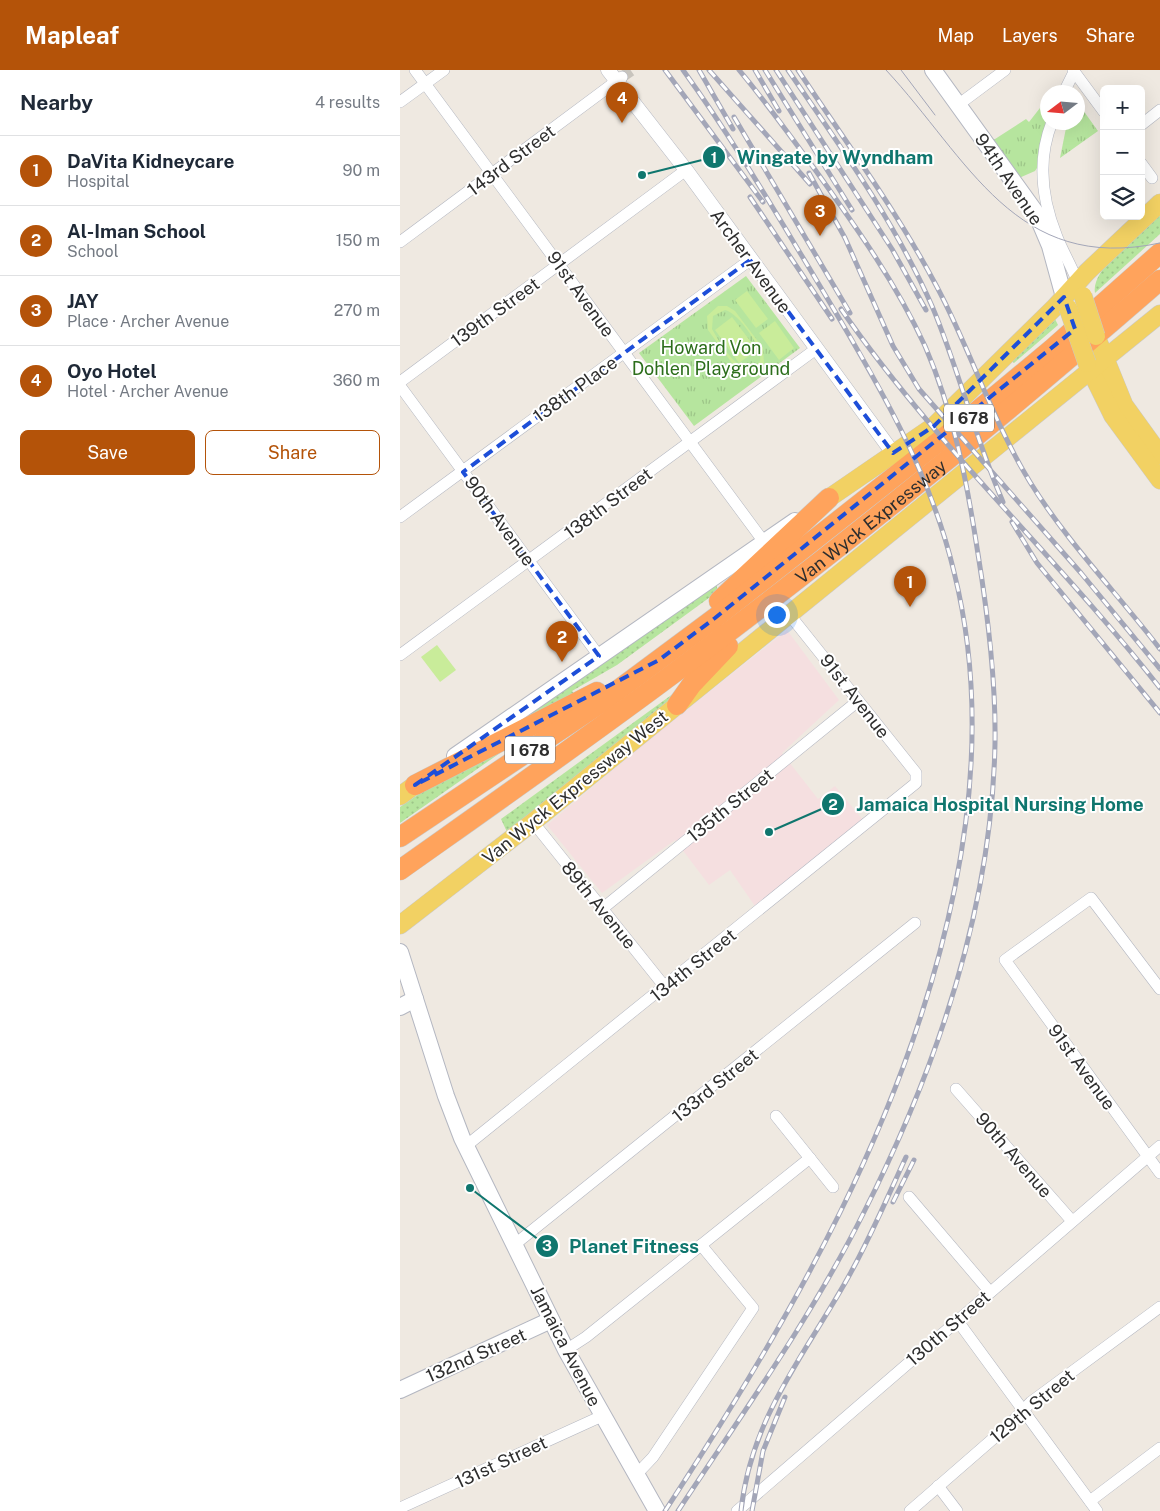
<!DOCTYPE html>
<meta charset="utf-8">
<style>
body{margin:0;font-family:"Public Sans",sans-serif;background:#f2f2f3;color:#1f2937}
.controls{position:absolute;right:15px;top:15px;display:grid;overflow:hidden;border-radius:8px;box-shadow:0 5px 20px #0002}
.controls button{width:45px;height:45px;display:grid;place-items:center;padding:0;border:0;border-bottom:1px solid #e0e1e3;background:#fff;color:#1f2937;font:25px sans-serif}
.compass{position:absolute;left:640px;top:15px;width:45px;height:45px;border-radius:50%;background:#fff;box-shadow:0 5px 20px #0002;rotate:254deg}
.you{position:absolute;left:376px;top:544px;width:18px;height:18px;margin:-12px;border:4px solid #fff;border-radius:50%;background:#1a73e8;box-shadow:0 0 0 8px #1a73e833}
.badge{display:grid;place-items:center;width:32px;height:32px;border-radius:50%;background:#b45309;color:#fff;font-size:16px;font-weight:700}
.pin{position:absolute;translate:-50% -41px;filter:drop-shadow(0 1px 2px #0008)}
.pin::after{content:'';position:absolute;top:26px;width:18px;height:15px;background:inherit;clip-path:polygon(0 0,100% 0,50% 100%)}
.list{margin:0;padding:0;list-style:none}
h2{display:flex;justify-content:space-between;align-items:center;height:65px;margin:0;padding:0 20px;font-size:21px}
h2 small{font-size:16px;font-weight:400;color:#747a83}
.list li{display:grid;grid-template-columns:32px 1fr auto;gap:15px;align-items:center;box-sizing:border-box;height:70px;padding:0 20px;border-top:1px solid #e0e1e3}
.list b{display:block;font-size:19px;white-space:nowrap}
.list p{margin:0;font-size:16px;white-space:nowrap;color:#747a83}
.list em{font-size:16px;font-style:normal;color:#747a83}
.actions{display:flex;gap:10px;padding:15px 20px}
.actions a{flex:1;padding:11px 0;border:1px solid #b45309;border-radius:8px;text-align:center;font-size:18px;color:#b45309}
.actions .main{background:#b45309;color:#fff}
.icon{flex:none;width:28px;height:28px;fill:none;stroke:currentColor;stroke-width:2;stroke-linecap:round;stroke-linejoin:round}
.map{position:relative;flex:none;width:760px;height:1441px;overflow:hidden}
header{display:flex;align-items:center;gap:30px;box-sizing:border-box;height:70px;padding:0 25px;background:#b45309;color:#fff}
header strong{font-size:24px}
nav{display:flex;gap:28px;margin-inline-start:auto;font-size:18px}
main{display:flex}
aside{flex:1;background:#fff}
.map>svg:first-child{display:block}
.medical{fill:#f5dfe0}
.grass{fill:url(#grass-dots)}
.park{fill:url(#park-tufts)}
.pitch{fill:#c9ec9a;fill-rule:evenodd}
.lines{fill:none;stroke-linecap:round;stroke-linejoin:round}
.minor-tunnel{stroke:#c8c4bd;stroke-width:11;stroke-dasharray:11 5.5;stroke-linecap:butt}
.minor-casing{stroke:#b4b7c1;stroke-width:12}
.tertiary-casing{stroke:#b4b7c1;stroke-width:15}
.secondary-casing{stroke:#b4b7c1;stroke-width:18}
.primary-casing{stroke:#c9c9c9;stroke-width:19}
.motorway-casing{stroke:#c9c9c9;stroke-width:21}
.minor{stroke:#fff;stroke-width:11}
.tertiary{stroke:#fff;stroke-width:14}
.secondary{stroke:#fff;stroke-width:16}
.primary{stroke:#f2d163;stroke-width:18}
.motorway{stroke:#ffa35c;stroke-width:20}
.tram{stroke:#a3a6b8;stroke-width:1}
.rail-casing{stroke:#a3a6b8;stroke-width:5}
.rail{stroke:#fff;stroke-width:3;stroke-dasharray:9;stroke-linecap:butt}
.primary-bridge-casing{stroke:#c9c9c9;stroke-width:19;stroke-linecap:butt}
.primary-bridge{stroke:#f2d163;stroke-width:18}
.marked{fill:none;stroke:#1d4ed8;stroke-width:4;stroke-dasharray:10 6;stroke-linejoin:round}
.labels{text-anchor:middle;dominant-baseline:central;stroke-width:4;stroke-linejoin:round;paint-order:stroke}
.shield{fill:#fff;stroke:#6d6d6d;stroke-width:1}
.shield-label{font-size:16px;font-weight:bold;fill:#2e2e2e}
.street-label{font-size:18px;fill:#2e2e2e;stroke:#fff}
.park-label{font-size:18px;fill:#2c6e1b;stroke:#fff}
.leader{fill:none;stroke:#0f766e;stroke-width:2}
.callout-dot{fill:#0f766e;stroke:#fff;stroke-width:2}
.mark-label{font-size:15px;text-anchor:middle;font-weight:bold;fill:#fff}
.callout-label{font-size:19px;text-anchor:middle;font-weight:bold;fill:#0f766e;stroke:#fff;stroke-width:4;stroke-linejoin:round;paint-order:stroke}
</style>
<header>
<strong>Mapleaf</strong>
<nav><a>Map</a><a>Layers</a><a>Share</a></nav>
</header>
<main>
<aside>
<h2>Nearby<small>4 results</small></h2>
<ul class="list">
<li><span class="badge">1</span><div><b>DaVita Kidneycare</b><p>Hospital</p></div><em>90 m</em></li>
<li><span class="badge">2</span><div><b>Al-Iman School</b><p>School</p></div><em>150 m</em></li>
<li><span class="badge">3</span><div><b>JAY</b><p>Place · Archer Avenue</p></div><em>270 m</em></li>
<li><span class="badge">4</span><div><b>Oyo Hotel</b><p>Hotel · Archer Avenue</p></div><em>360 m</em></li>
</ul>
<div class="actions"><a class="main">Save</a><a>Share</a></div>
</aside>
<div class="map">
<svg width="760" height="1441" viewBox="0 0 760 1441">
<defs>
<pattern id="grass-dots" width="8" height="8" patternUnits="userSpaceOnUse" patternTransform="scale(1.25)"><rect width="8" height="8" fill="#b6e59e"/><path d="M2 2h.1M6 6h.1" fill="none" stroke="#9dc588" stroke-width="1.8" stroke-linecap="round"/></pattern>
<pattern id="park-tufts" width="24" height="20" patternUnits="userSpaceOnUse" patternTransform="scale(1.25)"><rect width="24" height="20" fill="#b6e59e"/><path d="M3 7l-1-3M5 7V3M7 7l1-3M15 17l-1-3M17 17v-4M19 17l1-3" fill="none" stroke="#9dc588"/></pattern>
</defs>
<rect width="100%" height="100%" fill="#efe9e1"/>
<polygon class="medical" points="387,560 439,630 382,683 418,729 435,716 463,750 357,839 330,800 309,815 275,770 202,823 147,755 250,669"/>
<g class="grass">
<path d="M760,143V164L695,223C690,199 743,158 760,143Z"/>
<polygon points="655,249 658,255 614,293 612,291"/>
<polygon points="317,512 317,522 217,595 172,621 175,625 100,661"/>
<polygon points="281,618 283,619 107,762 101,749"/>
<polygon points="143,653 0,753 0,737 35,713"/>
</g>
<g class="park">
<polygon points="647,29 647,52 639,95 635,101 619,108 592,71 626,49 629,52"/>
<polygon points="678,36 680,36 698,61 660,88 667,53 678,52"/>
<polygon points="346,206 400,278 294,356 239,283"/>
</g>
<g class="pitch">
<polygon points="347,221 368,249 356,258 335,230"/>
<path d="M318,236H327L335,241L363,278L364,294L354,303L347,304L337,300L308,260L307,246ZM325,240C337,242 364,278 360,291C344,315 320,273 312,259L313,246Z"/>
<polygon points="332,247 357,280 339,293 315,260"/>
<polygon points="375,251 394,278 379,290 359,263"/>
<polygon points="37,575 56,600 40,612 21,587"/>
</g>
<g class="lines">
<polyline class="minor-tunnel" points="222,7 232,0"/>
<defs>
<g id="minor">
<polyline points="15,0 364,472"/>
<polyline points="673,0 704,42"/>
<polyline points="664,22 674,2"/>
<polyline points="0,32 44,0"/>
<polyline points="558,35 605,0"/>
<path d="M652,52C637,90 642,130 657,167C663,182 672,197 678,213"/>
<polyline points="741,55 760,40"/>
<polyline points="741,93 752,108"/>
<polyline points="0,172 222,7"/>
<polyline points="0,312 286,100"/>
<polyline points="0,316 199,586"/>
<polyline points="0,447 350,190"/>
<polyline points="0,585 416,279"/>
<polyline points="133,752 265,917"/>
<polyline points="202,839 458,631"/>
<polyline points="760,919 691,828 605,890 760,1103"/>
<polyline points="556,1019 672,1151"/>
<polyline points="376,1046 433,1117"/>
<polyline points="66,1076 516,713 516,703 389,544"/>
<polyline points="509,1127 590,1222"/>
<polyline points="114,1175 515,853"/>
<polyline points="557,1250 697,1441"/>
<polyline points="166,1280 186,1267 410,1088"/>
<polyline points="236,1405 253,1387 353,1238 301,1175"/>
<polyline points="538,1416 557,1441"/>
<polyline points="690,1431 760,1378"/>
<polyline points="0,1438 202,1346"/>
<polyline points="337,1441 760,1076"/>
<polyline points="510,1441 610,1354 631,1332 760,1237"/>
</g>
<polyline id="tertiary" points="208,0 286,100 493,383"/>
<g id="secondary">
<polyline points="533,0 636,143 650,176 664,227"/>
<polyline points="55,686 395,451"/>
<polyline points="0,882 46,1026 62,1068 166,1280 257,1441"/>
<polyline points="0,937 15,929"/>
<polyline points="0,1320 151,1250"/>
</g>
<g id="primary">
<polyline points="696,266 724,335 760,385"/>
<polyline points="687,293 713,346 760,410"/>
<polyline points="429,428 534,356 655,237 687,202 760,133"/>
<polyline points="0,726 15,715"/>
<polyline points="0,855 133,752 760,244"/>
</g>
<g id="motorway">
<polyline points="319,531 429,428"/>
<polyline points="277,635 292,614 328,576"/>
<polyline points="15,715 197,622"/>
<polyline points="0,767 202,632 315,548 575,343 652,279 760,183"/>
<path id="s1" d="M0,800C103,727 206,655 306,579C462,462 613,338 760,210"/>
</g>
</defs>
<use href="#minor" class="minor-casing"/>
<use href="#tertiary" class="tertiary-casing"/>
<use href="#secondary" class="secondary-casing"/>
<use href="#primary" class="primary-casing"/>
<use href="#motorway" class="motorway-casing"/>
<use href="#minor" class="minor"/>
<use href="#tertiary" class="tertiary"/>
<use href="#secondary" class="secondary"/>
<use href="#primary" class="primary"/>
<use href="#motorway" class="motorway"/>
<g class="tram">
<path d="M486,0C569,89 615,204 760,173"/>
<polyline points="501,0 535,45"/>
</g>
<defs>
<g id="rail">
<polyline points="265,0 363,132"/>
<polyline points="299,0 333,59"/>
<polyline points="309,0 410,114"/>
<polyline points="355,0 379,41"/>
<polyline points="365,0 452,140"/>
<polyline points="376,0 492,179 526,240"/>
<path d="M388,0C440,76 495,152 532,236C559,300 575,368 603,432"/>
<path d="M398,0C445,71 497,141 537,217C571,281 592,350 630,412C667,472 717,523 760,579"/>
<polyline points="334,47 450,243"/>
<polyline points="409,103 445,168 493,276 519,319 681,503 760,599"/>
<polyline points="350,127 432,249"/>
<path d="M441,239C535,375 658,488 760,618"/>
<polyline points="612,452 637,493 760,643"/>
<polyline points="493,1132 514,1090"/>
<path d="M265,1441C391,1248 509,1046 555,817C576,713 580,606 554,502C528,392 468,297 411,201C370,133 330,65 283,0"/>
<path d="M278,1441C342,1344 411,1248 463,1144C537,998 592,838 595,673C596,610 588,546 578,484C567,412 554,343 525,276C496,213 456,157 416,101C391,67 366,32 339,0"/>
<path d="M341,1441C351,1346 406,1284 450,1204C471,1166 488,1126 506,1087"/>
<polyline points="352,1441 363,1381 385,1327"/>
</g>
</defs>
<use href="#rail" class="rail-casing"/>
<use href="#rail" class="rail"/>
<defs>
<g id="primary-bridge">
<polyline points="683,226 696,266"/>
<polyline points="668,238 687,293"/>
</g>
</defs>
<use href="#primary-bridge" class="primary-bridge-casing"/>
<use href="#primary-bridge" class="primary-bridge"/>
</g>
<path class="marked" d="M350,190L493,383L534,356L664,227L675,259L315,548L259,590L15,715L199,586L63,402Z"/>
<g class="labels">
<g class="shield">
<rect x="544" y="334.5" width="50" height="27" rx="4"/>
<rect x="105" y="666.5" width="50" height="27" rx="4"/>
</g>
<g class="shield-label">
<text x="569" y="348">I 678</text>
<text x="130" y="680">I 678</text>
</g>
<g class="street-label">
<text transform="translate(111 90) rotate(-37)">143rd Street</text>
<text transform="translate(609 109) rotate(56)">94th Avenue</text>
<text transform="translate(351 191) rotate(54)">Archer Avenue</text>
<text transform="translate(181 224) rotate(54)">91st Avenue</text>
<text transform="translate(95 242) rotate(-36)">139th Street</text>
<text transform="translate(175 319) rotate(-36)">138th Place</text>
<text transform="translate(208 433) rotate(-37)">138th Street</text>
<text stroke="none"><textPath href="#s1" startOffset="586">Van Wyck Expressway</textPath></text>
<text transform="translate(100 451) rotate(54)">90th Avenue</text>
<text transform="translate(455 626) rotate(52)">91st Avenue</text>
<text transform="translate(175 717) rotate(-39)">Van Wyck Expressway West</text>
<text transform="translate(330 735) rotate(-39)">135th Street</text>
<text transform="translate(199 835) rotate(51)">89th Avenue</text>
<text transform="translate(293 895) rotate(-39)">134th Street</text>
<text transform="translate(682 997) rotate(54)">91st Avenue</text>
<text transform="translate(315 1015) rotate(-39)">133rd Street</text>
<text transform="translate(614 1085) rotate(49)">90th Avenue</text>
<text transform="translate(548 1258) rotate(-41)">130th Street</text>
<text transform="translate(166 1276) rotate(63)">Jamaica Avenue</text>
<text transform="translate(76 1285) rotate(-24)">132nd Street</text>
<text transform="translate(632 1336) rotate(-40)">129th Street</text>
<text transform="translate(101 1392) rotate(-25)">131st Street</text>
</g>
<g class="park-label">
<text x="311" y="277">Howard Von<tspan x="311" dy="21">Dohlen Playground</tspan></text>
</g>
</g>
<path class="leader" d="M242 105L314 87M369 762L433 734M70 1118L147 1176"/>
<g class="callout-dot">
<circle cx="242" cy="105" r="5"/>
<circle cx="369" cy="762" r="5"/>
<circle cx="70" cy="1118" r="5"/>
<circle cx="314" cy="87" r="12"/>
<circle cx="433" cy="734" r="12"/>
<circle cx="147" cy="1176" r="12"/>
</g>
<g class="mark-label">
<text x="314" y="93">1</text>
<text x="433" y="740">2</text>
<text x="147" y="1181">3</text>
</g>
<g class="callout-label">
<text x="435" y="94">Wingate by Wyndham</text>
<text x="600" y="741">Jamaica Hospital Nursing Home</text>
<text x="234" y="1183">Planet Fitness</text>
</g>
</svg>
<div class="controls">
<button>+</button>
<button>−</button>
<button><svg class="icon" aria-label="layers" viewBox="0 0 24 24"><path d="M12 4l9 5-9 5-9-5zM3 14l9 5 9-5"/></svg></button>
</div>
<svg class="compass" viewBox="-18 -18 36 36"><path d="M0-13l5 13h-10z" fill="#e53935"/><path d="M0 13l5-13h-10z" fill="#747a83"/></svg>
<div class="you"></div>
<div class="pin badge" style="left:510px;top:537px">1</div>
<div class="pin badge" style="left:162px;top:592px">2</div>
<div class="pin badge" style="left:420px;top:166px">3</div>
<div class="pin badge" style="left:222px;top:53px">4</div>
</div>
</main>
